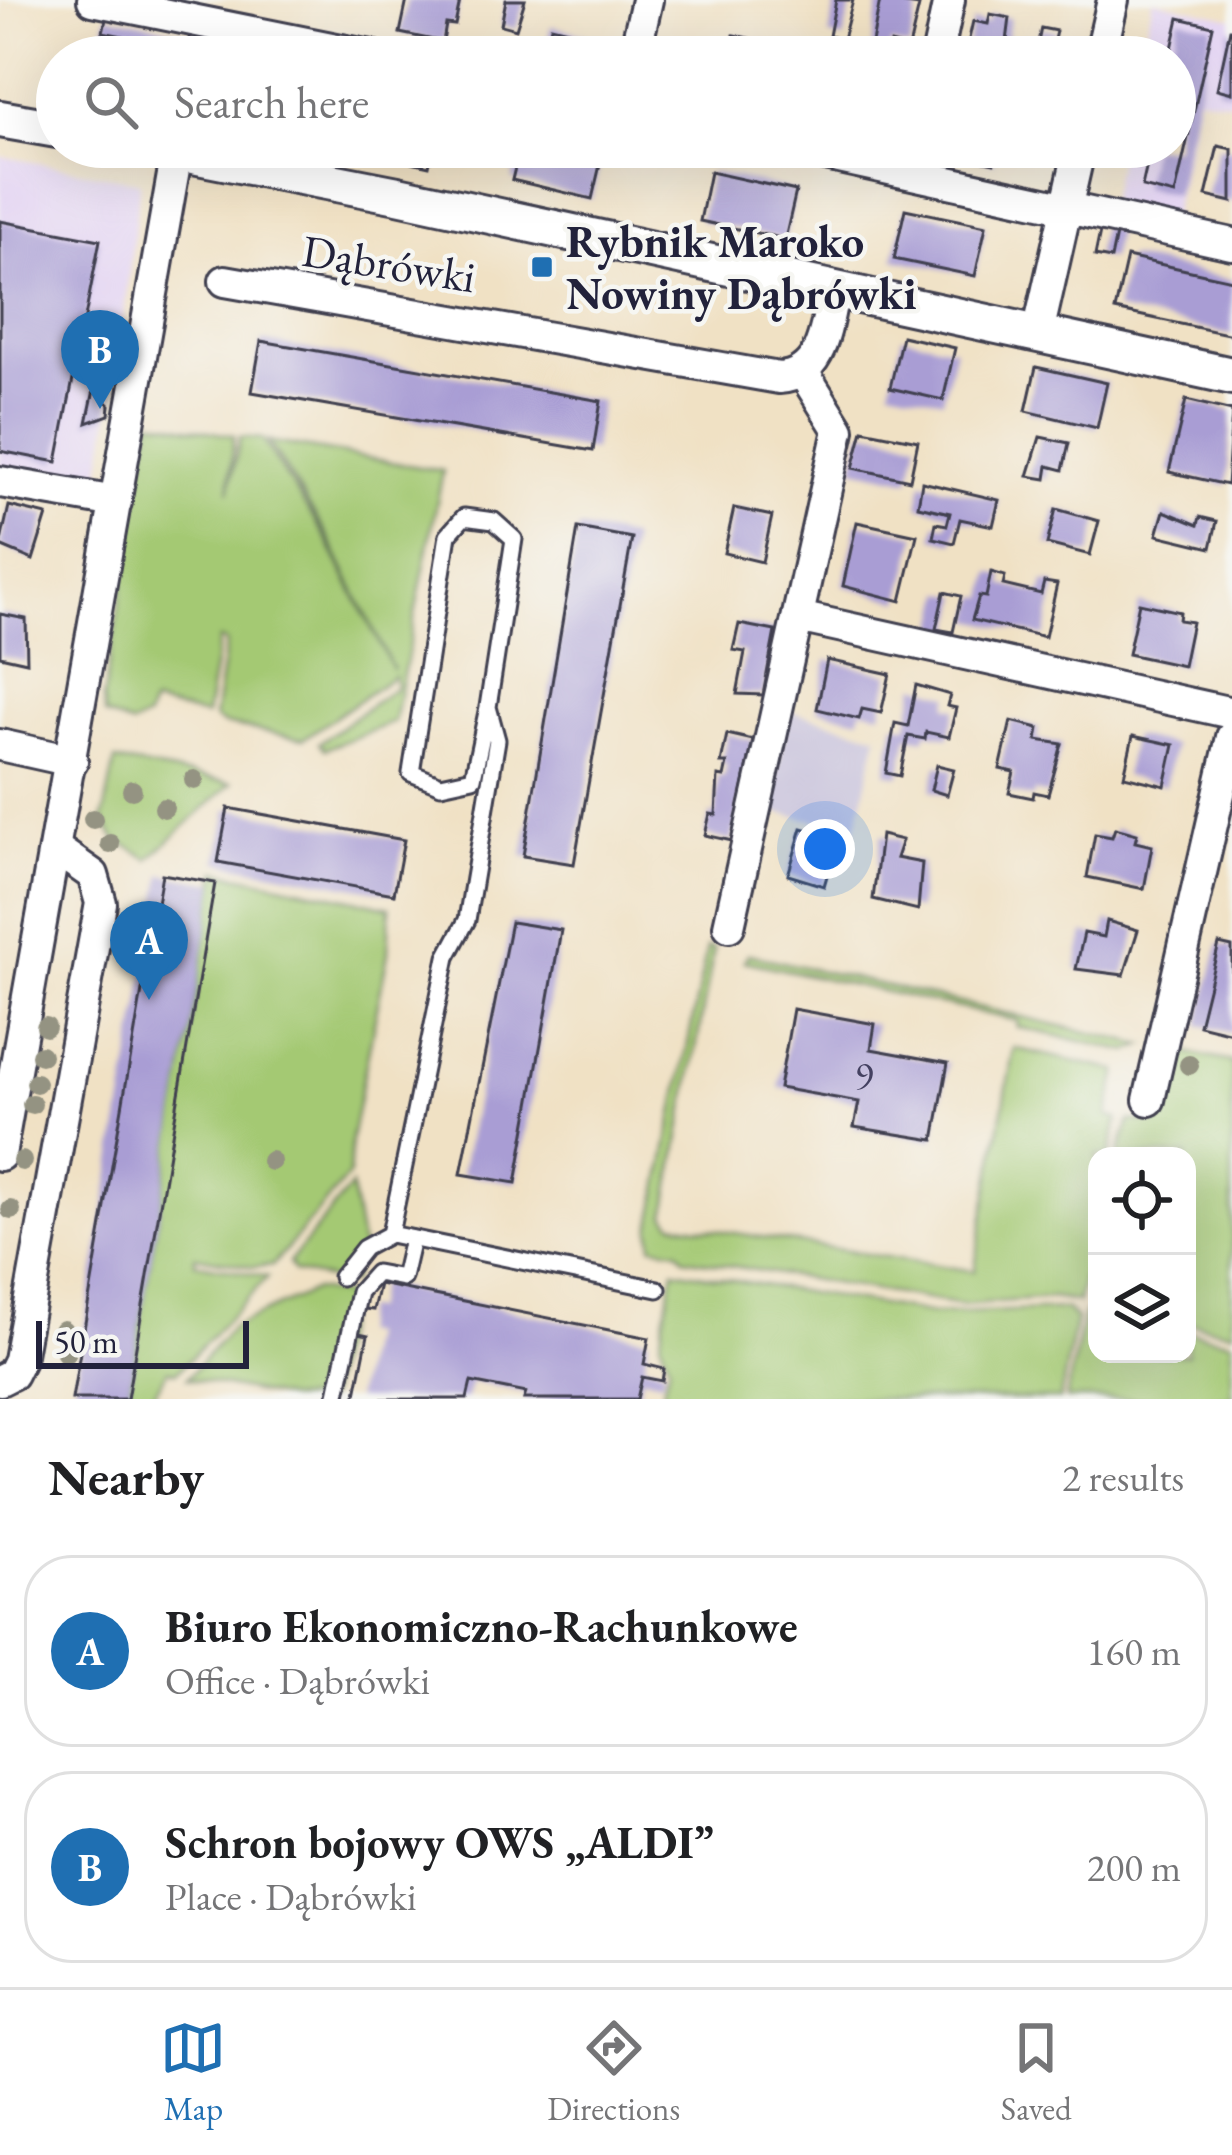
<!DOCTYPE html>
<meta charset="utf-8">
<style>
body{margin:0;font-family:"EB Garamond",serif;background:#f2f2f2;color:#202124}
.controls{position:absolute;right:36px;bottom:36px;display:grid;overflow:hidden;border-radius:24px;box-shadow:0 12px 48px #0002}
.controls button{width:108px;height:108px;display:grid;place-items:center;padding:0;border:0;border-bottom:3px solid #e0e0e0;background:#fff;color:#202124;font:60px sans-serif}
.scale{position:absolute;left:36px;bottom:30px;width:213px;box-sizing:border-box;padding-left:12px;border:6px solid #22223b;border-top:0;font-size:33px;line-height:42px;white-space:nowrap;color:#22223b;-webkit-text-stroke:9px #f6f6f2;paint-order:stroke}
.you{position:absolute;left:825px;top:849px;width:42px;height:42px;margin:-30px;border:9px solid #fff;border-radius:50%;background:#1a73e8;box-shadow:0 0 0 18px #1a73e833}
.badge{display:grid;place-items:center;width:78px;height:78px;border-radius:50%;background:#1f6fb2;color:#fff;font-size:39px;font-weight:700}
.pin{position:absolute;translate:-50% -99px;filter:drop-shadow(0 3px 6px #0008)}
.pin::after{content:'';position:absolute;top:63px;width:42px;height:36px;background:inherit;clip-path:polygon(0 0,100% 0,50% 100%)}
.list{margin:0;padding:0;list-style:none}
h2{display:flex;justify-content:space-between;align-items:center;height:156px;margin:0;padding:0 48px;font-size:51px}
h2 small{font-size:39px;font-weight:400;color:#757577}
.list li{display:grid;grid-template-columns:78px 1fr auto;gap:36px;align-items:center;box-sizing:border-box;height:192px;margin:0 24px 24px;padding:0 24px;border:3px solid #e0e0e0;border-radius:48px}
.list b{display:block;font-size:45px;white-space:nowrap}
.list p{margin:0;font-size:39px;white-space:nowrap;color:#757577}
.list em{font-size:39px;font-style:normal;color:#757577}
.icon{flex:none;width:66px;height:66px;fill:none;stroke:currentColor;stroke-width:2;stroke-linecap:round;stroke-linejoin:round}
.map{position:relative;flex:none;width:1232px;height:1399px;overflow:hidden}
.search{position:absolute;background:#fff;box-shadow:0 12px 48px #0002;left:36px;right:36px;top:36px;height:132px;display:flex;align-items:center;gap:30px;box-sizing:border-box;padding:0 42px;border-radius:66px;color:#757577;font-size:45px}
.sheet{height:588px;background:#fff}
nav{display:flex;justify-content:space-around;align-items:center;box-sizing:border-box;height:168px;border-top:3px solid #e0e0e0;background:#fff;font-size:33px;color:#757577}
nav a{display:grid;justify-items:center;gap:6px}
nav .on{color:#1f6fb2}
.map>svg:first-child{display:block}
.built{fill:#e3d3f3}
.industrial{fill:#c6c0da}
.green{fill:#a4c973;stroke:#637657;stroke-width:3}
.building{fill:#a99dd4}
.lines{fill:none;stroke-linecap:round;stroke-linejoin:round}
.service-casing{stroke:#413f50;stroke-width:21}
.minor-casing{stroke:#413f50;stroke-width:36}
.tertiary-casing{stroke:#413f50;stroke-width:42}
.service{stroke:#fff;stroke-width:15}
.minor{stroke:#fff;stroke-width:30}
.tertiary{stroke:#fff;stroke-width:36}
.tree{fill:#949382}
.poi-dot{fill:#1f6fb2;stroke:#f6f6f2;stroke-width:4.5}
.labels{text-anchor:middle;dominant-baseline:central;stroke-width:9;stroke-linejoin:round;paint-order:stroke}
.number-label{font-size:39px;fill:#444161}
.poi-label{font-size:45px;font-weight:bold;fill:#22223b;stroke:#f6f6f2;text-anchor:start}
.street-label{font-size:45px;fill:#22223b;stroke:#f6f6f2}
</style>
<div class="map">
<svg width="1232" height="1399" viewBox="0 0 1232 1399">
<rect width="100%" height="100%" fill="#f6f6f2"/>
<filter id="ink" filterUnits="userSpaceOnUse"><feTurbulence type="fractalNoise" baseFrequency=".00833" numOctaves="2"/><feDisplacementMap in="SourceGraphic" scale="24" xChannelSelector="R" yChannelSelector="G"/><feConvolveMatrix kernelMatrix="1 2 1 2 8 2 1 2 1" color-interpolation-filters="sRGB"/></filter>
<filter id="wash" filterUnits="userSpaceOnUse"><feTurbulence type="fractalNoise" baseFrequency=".004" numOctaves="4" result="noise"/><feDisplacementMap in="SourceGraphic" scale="48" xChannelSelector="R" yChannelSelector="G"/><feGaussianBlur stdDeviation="2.7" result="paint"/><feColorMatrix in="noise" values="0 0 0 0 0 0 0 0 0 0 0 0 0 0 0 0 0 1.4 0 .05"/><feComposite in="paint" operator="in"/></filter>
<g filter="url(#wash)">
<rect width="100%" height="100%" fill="#f0e1c4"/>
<g class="built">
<polygon points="1153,0 1232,18 1232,102 1198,96 1171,221 1108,205 1121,147 1175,147 1175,57 1141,57"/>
<polygon points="0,156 140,182 116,378 100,476 89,489 0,473"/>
</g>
<polygon class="industrial" points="790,711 878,735 856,829 769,811"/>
<g class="green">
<polygon points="151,420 234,436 229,492 240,437 262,439 325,537 393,670 329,538 268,441 443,471 394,722 325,749 319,743 396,687 394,676 303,739 223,724 214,718 226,642 219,640 206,716 152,704 147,718 132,726 105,715 103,699"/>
<polygon points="115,761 232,783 149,859 114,838 103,819"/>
<polygon points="217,871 390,907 388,953 351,1139 349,1175 273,1265 253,1267 195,1256 195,1263 268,1277 177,1372 168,1370 152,1397 128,1392"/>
<polygon points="707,947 714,949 666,1214 673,1223 974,1271 1014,1048 1118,1071 1108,1116 1118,1119 1110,1156 1097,1156 1097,1216 1078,1302 1052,1298 961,1305 685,1258 678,1250 653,1246 651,1229"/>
<polygon points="748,954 1144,1045 1129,1052 1017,1027 1018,1021 744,961"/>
<polygon points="1182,1016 1190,1018 1183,1052 1232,1062 1232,1332 1187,1322 1187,1156 1118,1156 1130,1121 1157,1123 1170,1073 1177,1075 1179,1069 1171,1066"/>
<polygon points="351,1186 362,1250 351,1283 294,1272 289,1263"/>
<polygon points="674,1270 934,1314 1066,1309 1076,1319 1060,1399 661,1399 669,1364 660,1340"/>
<polygon points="315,1290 348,1296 328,1399 289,1399 187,1378 232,1327"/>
<polygon points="1097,1311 1097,1354 1187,1354 1187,1331 1232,1341 1232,1399 1066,1399 1084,1314"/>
</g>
<g id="blocks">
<g class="building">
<polygon points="407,0 460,1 455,25 446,24 443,42 400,33"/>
<polygon points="506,0 525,0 516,29 501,25"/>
<polygon points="836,0 853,0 843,39 829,36"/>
<polygon points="880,0 919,6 909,48 891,43 889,52 871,48"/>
<polygon points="990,14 1010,18 1005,57 965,57 973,21 988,24"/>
<polygon points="107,15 190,33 186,57 134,57 137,39 103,32"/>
<polygon points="1179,18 1213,26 1175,195 1142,187 1151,147 1175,147 1175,57 1170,57"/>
<polygon points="551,26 610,40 606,57 553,57 555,47 546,45"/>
<polygon points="1041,28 1056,31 1050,57 1035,57"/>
<polygon points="1230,29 1232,29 1232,93 1217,89"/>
<polygon points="734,35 815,52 814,57 731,50"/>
<polygon points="72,43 122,53 121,57 70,57"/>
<polygon points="1218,146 1232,149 1232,202 1206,196"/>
<polygon points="396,147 433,147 429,166 393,158"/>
<polygon points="520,147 603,152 592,199 512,180"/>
<polygon points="954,147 998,147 994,163 953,154"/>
<polygon points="710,172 796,191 785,239 700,221"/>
<polygon points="905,209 986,226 975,276 894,259"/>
<polygon points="0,221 100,240 57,462 0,451"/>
<polygon points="1101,227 1117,230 1111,259 1095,256"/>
<polygon points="1127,257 1232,280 1232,335 1115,310"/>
<polygon points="902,336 955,348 943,400 890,388"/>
<polygon points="261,341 601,401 593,451 252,392"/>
<polygon points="1036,367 1107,383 1097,428 1026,411"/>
<polygon points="94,390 110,405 109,415 87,423"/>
<polygon points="1186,400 1232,411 1227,485 1169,472"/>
<polygon points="863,430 918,441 910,480 853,468"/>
<polygon points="1040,437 1069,443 1063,470 1048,466 1046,479 1028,476"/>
<polygon points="922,482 999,500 993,526 960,519 954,543 933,538 936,523 947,525 950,513 918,506"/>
<polygon points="9,506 47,515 33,560 0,546"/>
<polygon points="734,508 772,516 762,562 724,553"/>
<polygon points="1056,509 1099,521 1090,555 1047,544"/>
<polygon points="1164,511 1198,525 1200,517 1217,521 1211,548 1157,535"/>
<polygon points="857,522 917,535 901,601 843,586"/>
<polygon points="578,528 632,538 574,864 523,856"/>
<polygon points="991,572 1005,576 1003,585 1041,594 1044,582 1057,584 1045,637 972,620 979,596 986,597"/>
<polygon points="944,592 961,596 953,632 936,629"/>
<polygon points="1139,603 1180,612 1179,620 1192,622 1183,666 1128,654"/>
<polygon points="0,614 26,619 27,662 0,656"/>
<polygon points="739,624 775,631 763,695 737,694 745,652 733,650"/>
<polygon points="827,660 890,674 881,713 862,709 859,719 817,709"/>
<polygon points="916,685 950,695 947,706 956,708 949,737 926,732 925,739 908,736 900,776 886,773 895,723 908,726"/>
<polygon points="1011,721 1039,728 1037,740 1062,744 1048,795 1034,792 1033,798 1009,793 1014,772 1000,769"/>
<polygon points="727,734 753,740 732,841 705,835 710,814 716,815 718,776 724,777 727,763 721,763"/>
<polygon points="1133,736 1174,745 1165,786 1124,776"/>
<polygon points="937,765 954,769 947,795 931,790"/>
<polygon points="228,808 404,840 394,894 218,862"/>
<polygon points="802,828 838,838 824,886 788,875"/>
<polygon points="1115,828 1137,834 1135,842 1152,846 1144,889 1087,877 1095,834 1112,837"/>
<polygon points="881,835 902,840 896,858 922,863 918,910 873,899"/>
<polygon points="162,874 215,883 127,1399 72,1399"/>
<polygon points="1107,921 1138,930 1124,975 1076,969 1084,933 1104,937"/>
<polygon points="511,922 561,930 516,1183 461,1174"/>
<polygon points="1219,944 1232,947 1232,1033 1199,1025"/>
<polygon points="793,1009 875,1024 871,1049 948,1063 934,1140 854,1127 859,1102 779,1088"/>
<polygon points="379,1284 649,1338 644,1364 664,1369 662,1381 642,1377 637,1399 524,1399 526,1393 471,1382 467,1399 355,1399 368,1335 359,1333 364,1309 373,1310"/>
</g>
</g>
</g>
<g filter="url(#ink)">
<use href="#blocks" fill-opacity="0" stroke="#413f50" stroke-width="3"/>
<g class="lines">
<defs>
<g id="service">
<polyline points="390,1234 447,957 467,920 497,740 488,707 514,539 494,521 464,517 448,535 411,773 441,785 473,778 488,707"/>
<polyline points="341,1277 364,1248 390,1234 658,1289"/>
<polyline points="336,1399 359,1292 376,1273 403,1278 412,1239"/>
</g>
<g id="minor">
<polyline points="93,0 371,56"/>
<polyline points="634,57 647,0"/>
<polyline points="937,57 949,0"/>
<polyline points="1100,57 1113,0"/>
<polyline points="789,147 1232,244"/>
<path d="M225,281L779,378C824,375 826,324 834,289"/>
<polyline points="1038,333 1080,147"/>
<polyline points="0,482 116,502"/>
<polyline points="798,617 1232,713"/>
<polyline points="0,745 72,761"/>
<polyline points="729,926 839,430 803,372"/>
<polyline points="1149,1100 1232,737"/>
<polyline points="0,1155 177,152"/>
<polyline points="0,1380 12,1374 19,1360 101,903 93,875 56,849"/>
</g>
<g id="tertiary">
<polyline points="0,119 57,129"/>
<polyline points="152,147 398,195 1232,376"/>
</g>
</defs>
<use href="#service" class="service-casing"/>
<use href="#minor" class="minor-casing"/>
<use href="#tertiary" class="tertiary-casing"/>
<use href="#service" class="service"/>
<use href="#minor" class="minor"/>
<use href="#tertiary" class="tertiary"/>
</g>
<g class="tree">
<circle cx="194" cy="780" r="10"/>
<circle cx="132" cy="790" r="10"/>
<circle cx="164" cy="808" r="10"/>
<circle cx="93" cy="819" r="10"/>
<circle cx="110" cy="844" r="10"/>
<circle cx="46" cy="1027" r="10"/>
<circle cx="41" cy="1055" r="10"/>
<circle cx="1189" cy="1065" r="10"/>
<circle cx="36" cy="1083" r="10"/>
<circle cx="32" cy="1104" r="10"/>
<circle cx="22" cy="1161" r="10"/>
<circle cx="271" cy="1161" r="10"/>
<circle cx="11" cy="1210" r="10"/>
<circle cx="63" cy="1330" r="10"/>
<circle cx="66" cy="1353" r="10"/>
</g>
</g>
<rect class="poi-dot" x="530" y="255" width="24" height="24" rx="6"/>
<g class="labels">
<g class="number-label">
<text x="864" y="1075">9</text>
</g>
<g class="poi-label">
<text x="566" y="241">Rybnik Maroko<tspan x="566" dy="52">Nowiny Dąbrówki</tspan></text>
</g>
<g class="street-label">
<text transform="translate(389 263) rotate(9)">Dąbrówki</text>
</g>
</g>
</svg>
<div class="controls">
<button><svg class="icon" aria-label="locate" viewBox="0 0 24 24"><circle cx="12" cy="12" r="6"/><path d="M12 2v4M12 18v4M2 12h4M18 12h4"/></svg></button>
<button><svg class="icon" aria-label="layers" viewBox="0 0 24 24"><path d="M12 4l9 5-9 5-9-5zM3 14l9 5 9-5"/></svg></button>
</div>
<div class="scale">50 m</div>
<div class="you"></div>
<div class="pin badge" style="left:149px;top:1000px">A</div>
<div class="pin badge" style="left:100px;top:409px">B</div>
<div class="search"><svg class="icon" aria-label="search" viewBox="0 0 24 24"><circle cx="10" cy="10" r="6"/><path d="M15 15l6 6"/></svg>Search here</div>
</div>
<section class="sheet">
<h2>Nearby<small>2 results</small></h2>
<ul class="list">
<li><span class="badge">A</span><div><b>Biuro Ekonomiczno-Rachunkowe</b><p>Office · Dąbrówki</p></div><em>160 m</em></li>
<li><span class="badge">B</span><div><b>Schron bojowy OWS „ALDI”</b><p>Place · Dąbrówki</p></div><em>200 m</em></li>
</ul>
</section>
<nav>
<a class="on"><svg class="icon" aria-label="map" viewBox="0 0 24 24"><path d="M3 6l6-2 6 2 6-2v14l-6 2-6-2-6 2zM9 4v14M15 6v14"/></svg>Map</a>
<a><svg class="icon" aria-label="directions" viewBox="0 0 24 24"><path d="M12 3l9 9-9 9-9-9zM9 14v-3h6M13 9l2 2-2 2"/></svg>Directions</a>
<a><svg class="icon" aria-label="saved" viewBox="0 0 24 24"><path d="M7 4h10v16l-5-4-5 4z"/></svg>Saved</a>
</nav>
